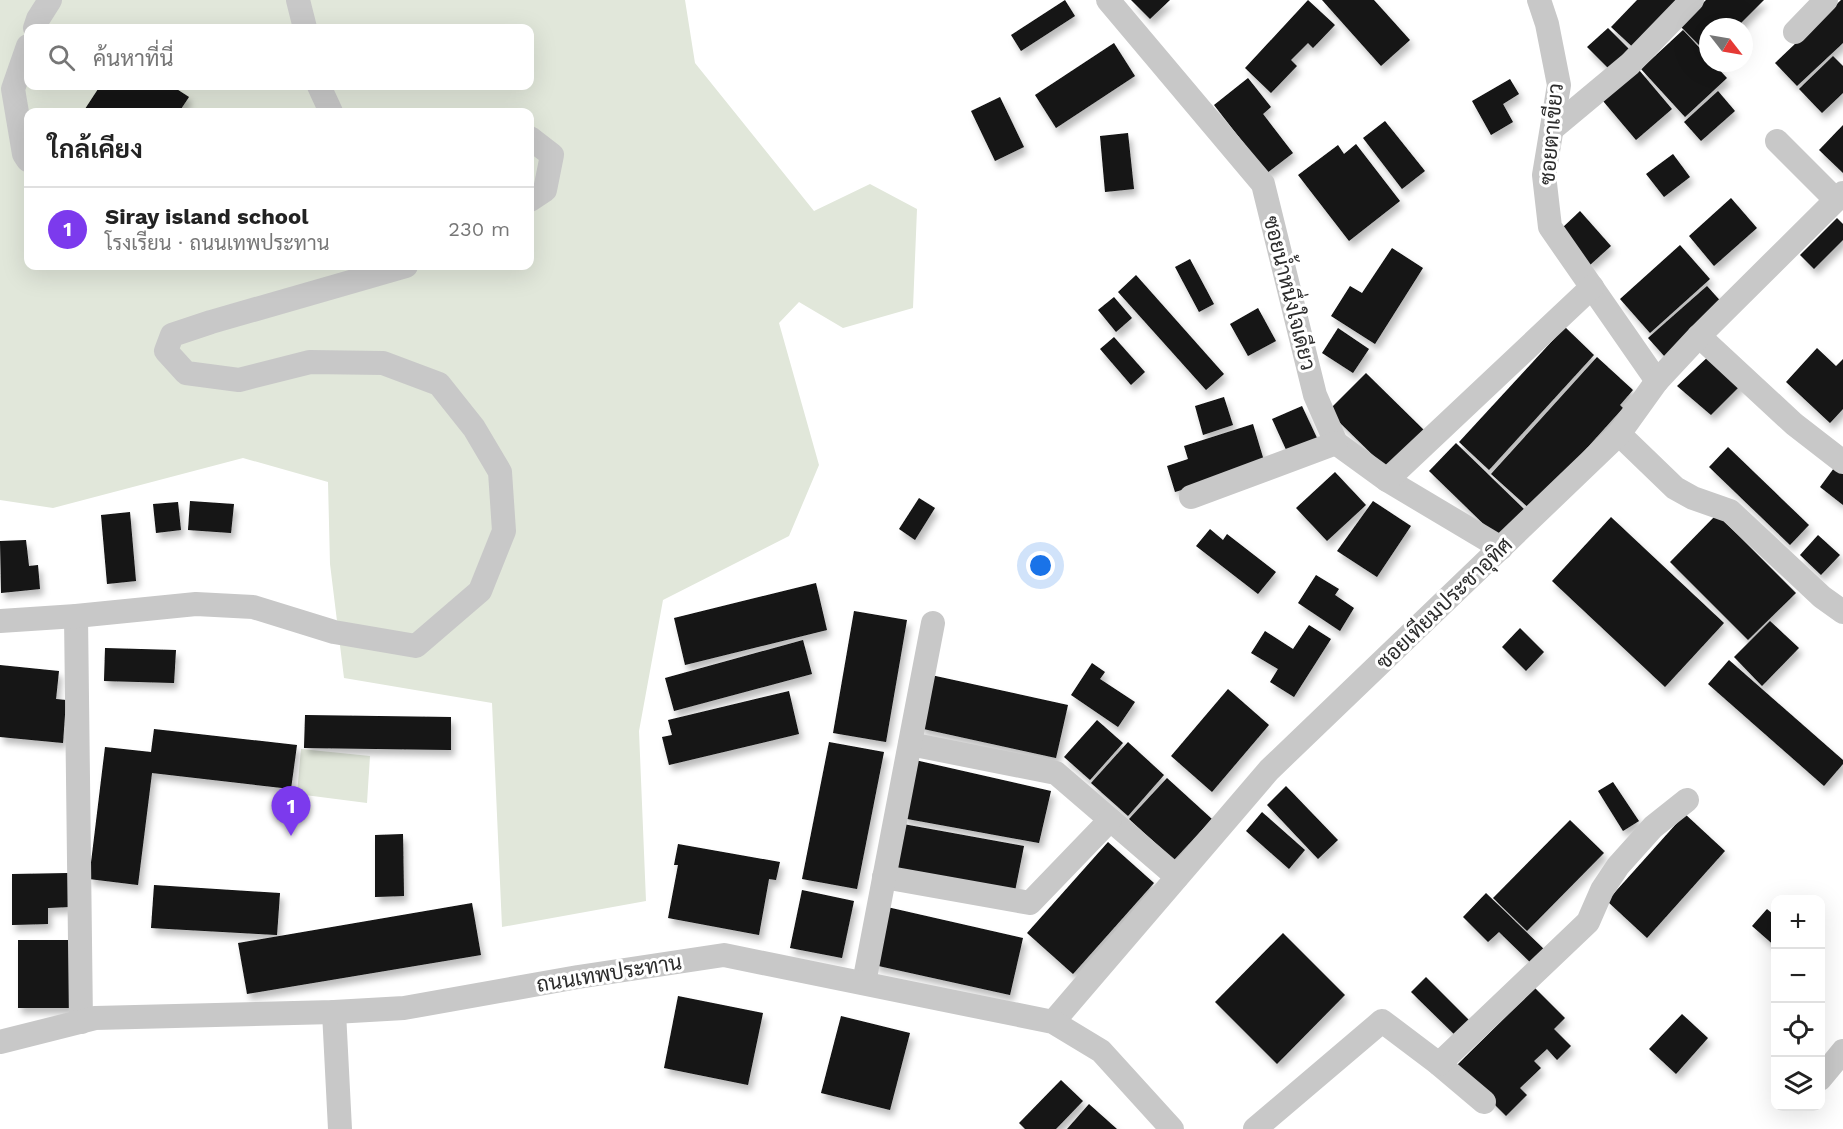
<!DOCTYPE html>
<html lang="th">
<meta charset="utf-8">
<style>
body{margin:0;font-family:"Work Sans",Sarabun,sans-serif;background:#f2f2f2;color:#222}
.controls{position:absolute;right:18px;bottom:18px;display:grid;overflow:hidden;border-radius:12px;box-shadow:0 6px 24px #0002}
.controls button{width:54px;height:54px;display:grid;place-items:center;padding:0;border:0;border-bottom:2px solid #e0e0e0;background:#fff;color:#222;font:30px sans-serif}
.compass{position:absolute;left:1699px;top:18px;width:54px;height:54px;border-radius:50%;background:#fff;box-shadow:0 6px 24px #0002;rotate:121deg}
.you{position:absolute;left:1041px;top:566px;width:21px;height:21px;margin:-15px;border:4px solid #fff;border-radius:50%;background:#1a73e8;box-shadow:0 0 0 9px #1a73e833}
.badge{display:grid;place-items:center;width:39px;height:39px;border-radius:50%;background:#7c3aed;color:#fff;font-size:20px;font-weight:700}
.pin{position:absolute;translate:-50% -50px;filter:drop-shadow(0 2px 3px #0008)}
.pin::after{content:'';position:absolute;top:32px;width:21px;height:18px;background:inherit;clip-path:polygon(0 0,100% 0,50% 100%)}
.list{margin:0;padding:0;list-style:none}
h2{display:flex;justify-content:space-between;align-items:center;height:78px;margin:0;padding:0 24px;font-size:26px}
h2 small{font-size:20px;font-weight:400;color:#767676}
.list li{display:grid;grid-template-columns:39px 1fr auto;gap:18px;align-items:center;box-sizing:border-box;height:84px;padding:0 24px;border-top:2px solid #e0e0e0}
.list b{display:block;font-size:22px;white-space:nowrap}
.list p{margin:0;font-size:20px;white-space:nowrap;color:#767676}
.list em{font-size:20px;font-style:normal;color:#767676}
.icon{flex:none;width:33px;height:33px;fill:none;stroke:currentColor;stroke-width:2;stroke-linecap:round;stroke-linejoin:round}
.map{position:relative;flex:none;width:1843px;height:1129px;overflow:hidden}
.search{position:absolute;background:#fff;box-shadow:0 6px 24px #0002;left:24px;top:24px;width:510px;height:66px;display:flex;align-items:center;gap:15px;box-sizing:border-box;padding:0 21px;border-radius:12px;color:#767676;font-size:22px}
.panel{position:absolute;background:#fff;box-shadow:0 6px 24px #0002;left:24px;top:108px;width:510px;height:162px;border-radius:12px}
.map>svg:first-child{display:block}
.green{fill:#e1e7da;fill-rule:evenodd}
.building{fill:#121212;filter:url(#shadow)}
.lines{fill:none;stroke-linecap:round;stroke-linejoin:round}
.minor{stroke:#c8c8c8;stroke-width:24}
.labels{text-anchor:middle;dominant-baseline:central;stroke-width:6;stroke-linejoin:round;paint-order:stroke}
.street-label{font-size:21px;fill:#2b2b2b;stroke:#fff}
</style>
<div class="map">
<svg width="1843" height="1129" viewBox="0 0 1843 1129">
<defs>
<filter id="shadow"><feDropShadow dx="3.5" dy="6" stdDeviation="3" flood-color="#0004"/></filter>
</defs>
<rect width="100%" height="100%" fill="#fff"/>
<g class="green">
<path d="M0,0H685L695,63L814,211L870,184L917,209L913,308L843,328L799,302L779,323L819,465L789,536L663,600L639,731L646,901L502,927L492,703L344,678L330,564L328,482L243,458L53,508L0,500ZM28,28H530V86H28ZM28,112H530V266H28Z"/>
<polygon points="301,749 370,756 367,803 297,794"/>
</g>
<g class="building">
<polygon points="1065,0 1075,16 1021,51 1011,35"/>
<polygon points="1131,0 1170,0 1150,19"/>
<polygon points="1308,0 1335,25 1313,48 1308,43 1291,60 1297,66 1271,93 1245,68"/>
<polygon points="1322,0 1374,0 1410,40 1381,66"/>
<polygon points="1637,0 1686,0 1637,51 1611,27"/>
<polygon points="1706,0 1764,0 1737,27 1708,27 1708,54 1680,26"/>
<polygon points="1841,0 1843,0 1843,43 1797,86 1775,63"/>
<polygon points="1608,28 1630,50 1610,70 1587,47"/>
<polygon points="1683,30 1708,57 1708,63 1713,63 1727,78 1685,117 1641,69"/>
<polygon points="1114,43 1135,76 1056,128 1035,95"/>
<polygon points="1833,56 1843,66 1843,93 1822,113 1799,89"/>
<polygon points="1639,70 1672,109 1636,140 1603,101"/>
<polygon points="1248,78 1271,107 1263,114 1293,153 1267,173 1214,105"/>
<polygon points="1510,79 1519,94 1503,104 1513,122 1491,135 1472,101"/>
<polygon points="100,86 172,86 189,97 179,112 83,112"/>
<polygon points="1718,91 1735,111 1701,141 1684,122"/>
<polygon points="1000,97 1024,147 995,161 971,111"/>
<polygon points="1385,121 1425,171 1402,189 1363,138"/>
<polygon points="1843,125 1843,173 1819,150"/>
<polygon points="1128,133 1134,189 1105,192 1100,136"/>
<polygon points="1356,144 1400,201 1349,241 1298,175 1338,145 1344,154"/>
<polygon points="1673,154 1690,177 1664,197 1646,174"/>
<polygon points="1731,198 1757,228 1714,266 1689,236"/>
<polygon points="1580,211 1611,246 1590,265 1560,230"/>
<polygon points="1837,218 1843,224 1843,240 1814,269 1800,255"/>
<polygon points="1680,245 1710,279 1650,333 1620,299"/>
<polygon points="1392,248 1423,268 1375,344 1331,316 1350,286 1362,293"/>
<polygon points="1190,259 1214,304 1199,312 1175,267"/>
<polygon points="1136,275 1224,374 1206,390 1118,292"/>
<polygon points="1707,286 1725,306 1666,358 1648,338"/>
<polygon points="1114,297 1132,318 1116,332 1098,310"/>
<polygon points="1258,308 1276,341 1248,356 1230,324"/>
<polygon points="1565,327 1594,355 1489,470 1459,442"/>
<polygon points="1338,328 1369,349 1353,373 1322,353"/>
<polygon points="1114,337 1145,372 1131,385 1100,349"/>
<polygon points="1817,348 1836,366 1843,359 1843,409 1830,423 1786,382"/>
<polygon points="1711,354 1743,383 1711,415 1677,386"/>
<polygon points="1597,357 1633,390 1620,405 1623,408 1531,510 1491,474"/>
<polygon points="1366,373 1427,433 1389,471 1328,411"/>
<polygon points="1224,397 1233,425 1203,435 1195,406"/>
<polygon points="1302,406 1318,440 1288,454 1272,419"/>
<polygon points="1253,424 1265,464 1175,492 1167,466 1188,459 1184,446"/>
<polygon points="1456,443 1526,511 1499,539 1429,471"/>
<polygon points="1728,447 1809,525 1790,545 1709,467"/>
<polygon points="1834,468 1843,474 1843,505 1820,487"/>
<polygon points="1335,472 1366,505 1327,541 1296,508"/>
<polygon points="919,498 935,508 915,540 899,529"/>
<polygon points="190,501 234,504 231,533 188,530"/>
<polygon points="1373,501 1411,526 1377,577 1337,551"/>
<polygon points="178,502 181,530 156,533 153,504"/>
<polygon points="130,512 136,581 107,584 101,515"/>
<polygon points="1717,514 1796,593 1748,640 1670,562"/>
<polygon points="1611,517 1724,623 1665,687 1552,581"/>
<polygon points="1210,529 1223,540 1227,534 1276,572 1258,594 1196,546"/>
<polygon points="1818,535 1840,555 1821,575 1800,555"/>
<polygon points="26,540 29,566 38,565 40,589 1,593 0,541"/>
<polygon points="1316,575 1339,589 1335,595 1354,608 1340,631 1298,603"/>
<polygon points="816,583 827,630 685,665 674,618"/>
<polygon points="854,611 907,620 886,742 833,733"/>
<polygon points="1770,621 1799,648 1762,686 1734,657"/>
<polygon points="1309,625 1331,639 1294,697 1270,682 1278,669 1251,653 1265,631 1293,649"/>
<polygon points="1520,628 1544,652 1526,671 1502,647"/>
<polygon points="803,640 812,674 674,711 665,678"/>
<polygon points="105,648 176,650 174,683 104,681"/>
<polygon points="1729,660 1843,760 1843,764 1824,786 1708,684"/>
<polygon points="1092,663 1105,672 1100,679 1135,702 1118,727 1071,695"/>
<polygon points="0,665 59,671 56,699 66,700 63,743 0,737"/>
<polygon points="931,675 1068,705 1056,758 919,728"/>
<polygon points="1228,689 1269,725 1212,792 1171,756"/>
<polygon points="789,691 799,734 669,765 662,737 672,735 668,720"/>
<polygon points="305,715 451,717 451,750 304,748"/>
<polygon points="1097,720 1123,743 1090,780 1064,757"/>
<polygon points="154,729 297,745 291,789 152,773 138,885 89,879 105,747 151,752"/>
<polygon points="829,742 884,752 857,889 802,879"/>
<polygon points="1128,742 1164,775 1128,816 1091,783"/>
<polygon points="915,760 1051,791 1039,843 902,818"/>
<polygon points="1167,778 1212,819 1174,860 1129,819"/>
<polygon points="1613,782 1639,821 1623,831 1598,791"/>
<polygon points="1286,786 1338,840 1318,859 1267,805"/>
<polygon points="1262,812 1305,850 1289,869 1246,831"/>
<polygon points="1685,814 1725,851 1647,938 1607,901"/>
<polygon points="1570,820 1604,853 1527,931 1493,898"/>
<polygon points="903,824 1024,846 1014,896 893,874"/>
<polygon points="403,834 404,896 375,897 375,835"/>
<polygon points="1108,842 1154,883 1073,974 1027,933"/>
<polygon points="678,844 780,862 776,880 769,879 759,935 668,918 678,865 674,865"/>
<polygon points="69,873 69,907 48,908 48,924 12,925 12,874"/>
<polygon points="154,885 280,893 277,935 151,928"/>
<polygon points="802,890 854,901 842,958 790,948"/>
<polygon points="1486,893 1547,952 1534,966 1499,932 1488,942 1463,917"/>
<polygon points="472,903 481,955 247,994 238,943"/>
<polygon points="887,907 1023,938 1010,995 874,965"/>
<polygon points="1767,909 1774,915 1776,914 1776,947 1752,926"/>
<polygon points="1283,933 1345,995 1277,1064 1215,1002"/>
<polygon points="18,940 72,940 71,1008 18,1008"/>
<polygon points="1426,977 1475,1026 1461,1041 1411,992"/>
<polygon points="1535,988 1565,1018 1554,1029 1571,1046 1557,1060 1547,1049 1534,1061 1541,1068 1520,1088 1527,1095 1506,1116 1456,1066"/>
<polygon points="678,996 763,1013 748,1085 664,1068"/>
<polygon points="1682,1014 1708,1038 1676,1074 1649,1049"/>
<polygon points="841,1016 910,1033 890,1110 821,1093"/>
<polygon points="1061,1080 1083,1101 1056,1129 1025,1129 1019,1123"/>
<polygon points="1089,1104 1117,1129 1067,1129"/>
</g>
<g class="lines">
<g class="minor">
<polyline points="298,0 305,28"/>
<polyline points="1108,0 1263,184 1315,395 1336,443 1387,480 1501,548"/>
<polyline points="1539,0 1547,24 1559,85 1544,175 1550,227 1657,381"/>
<polyline points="35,28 38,19 50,0"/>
<polyline points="1795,32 1826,0"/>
<polyline points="28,46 13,89 24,154 28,160"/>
<polyline points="319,86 331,112"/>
<polyline points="1552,129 1630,64 1692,0"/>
<polyline points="530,138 552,155 545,190 530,200"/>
<polyline points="1777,141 1836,200"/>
<polyline points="1699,336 1794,424 1843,462"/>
<polyline points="1619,434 1675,488 1693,498 1730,511 1822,597 1843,612"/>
<polyline points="1387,480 1592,287"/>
<polyline points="1191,497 1336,443"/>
<polyline points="76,616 81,1022"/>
<polyline points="0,621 76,616 196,604 253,607 334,632 416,646 480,591 504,531 500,472 474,428 439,384 383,363 310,362 239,380 186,373 166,351 172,335 211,322 406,266"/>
<polyline points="910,744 1056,773 1177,877"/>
<polyline points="884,877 1030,903 1110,820"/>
<polyline points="864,983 933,623"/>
<polyline points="334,1012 340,1129"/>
<polyline points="1053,1022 1269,770 1619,434 1657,381 1699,336 1843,193"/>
<polyline points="0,1042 95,1018 334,1012 404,1008 578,977 724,955 1053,1022 1101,1051 1172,1129"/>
<polyline points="1439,1064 1484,1102"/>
<polyline points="1820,1079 1843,1051"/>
<polyline points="1255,1129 1382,1021 1439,1064 1588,922 1602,890 1618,866 1653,827 1687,800"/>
</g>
</g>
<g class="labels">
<g class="street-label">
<text transform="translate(1551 134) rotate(-85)">ซอยตาเขียว</text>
<text transform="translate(1290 293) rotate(76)">ซอยน้ำหนึ่งใจเดียว</text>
<text transform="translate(1444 603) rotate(-44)">ซอยเทียมประชาอุทิศ</text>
<text transform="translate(609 973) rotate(-9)">ถนนเทพประทาน</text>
</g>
</g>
</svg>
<div class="controls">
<button>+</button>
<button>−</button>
<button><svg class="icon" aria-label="locate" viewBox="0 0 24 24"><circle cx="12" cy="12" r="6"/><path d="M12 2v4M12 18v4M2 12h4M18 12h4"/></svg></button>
<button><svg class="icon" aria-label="layers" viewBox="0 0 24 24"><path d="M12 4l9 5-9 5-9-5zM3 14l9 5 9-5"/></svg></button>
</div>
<svg class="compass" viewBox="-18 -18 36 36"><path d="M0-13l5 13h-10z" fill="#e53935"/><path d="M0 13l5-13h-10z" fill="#767676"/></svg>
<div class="you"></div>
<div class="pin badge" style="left:291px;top:836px">1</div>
<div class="search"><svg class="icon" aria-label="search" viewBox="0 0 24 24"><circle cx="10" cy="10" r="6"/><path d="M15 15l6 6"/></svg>ค้นหาที่นี่</div>
<section class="panel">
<h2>ใกล้เคียง<small></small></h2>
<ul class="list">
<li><span class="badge">1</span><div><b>Siray island school</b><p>โรงเรียน · ถนนเทพประทาน</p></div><em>230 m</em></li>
</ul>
</section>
</div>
